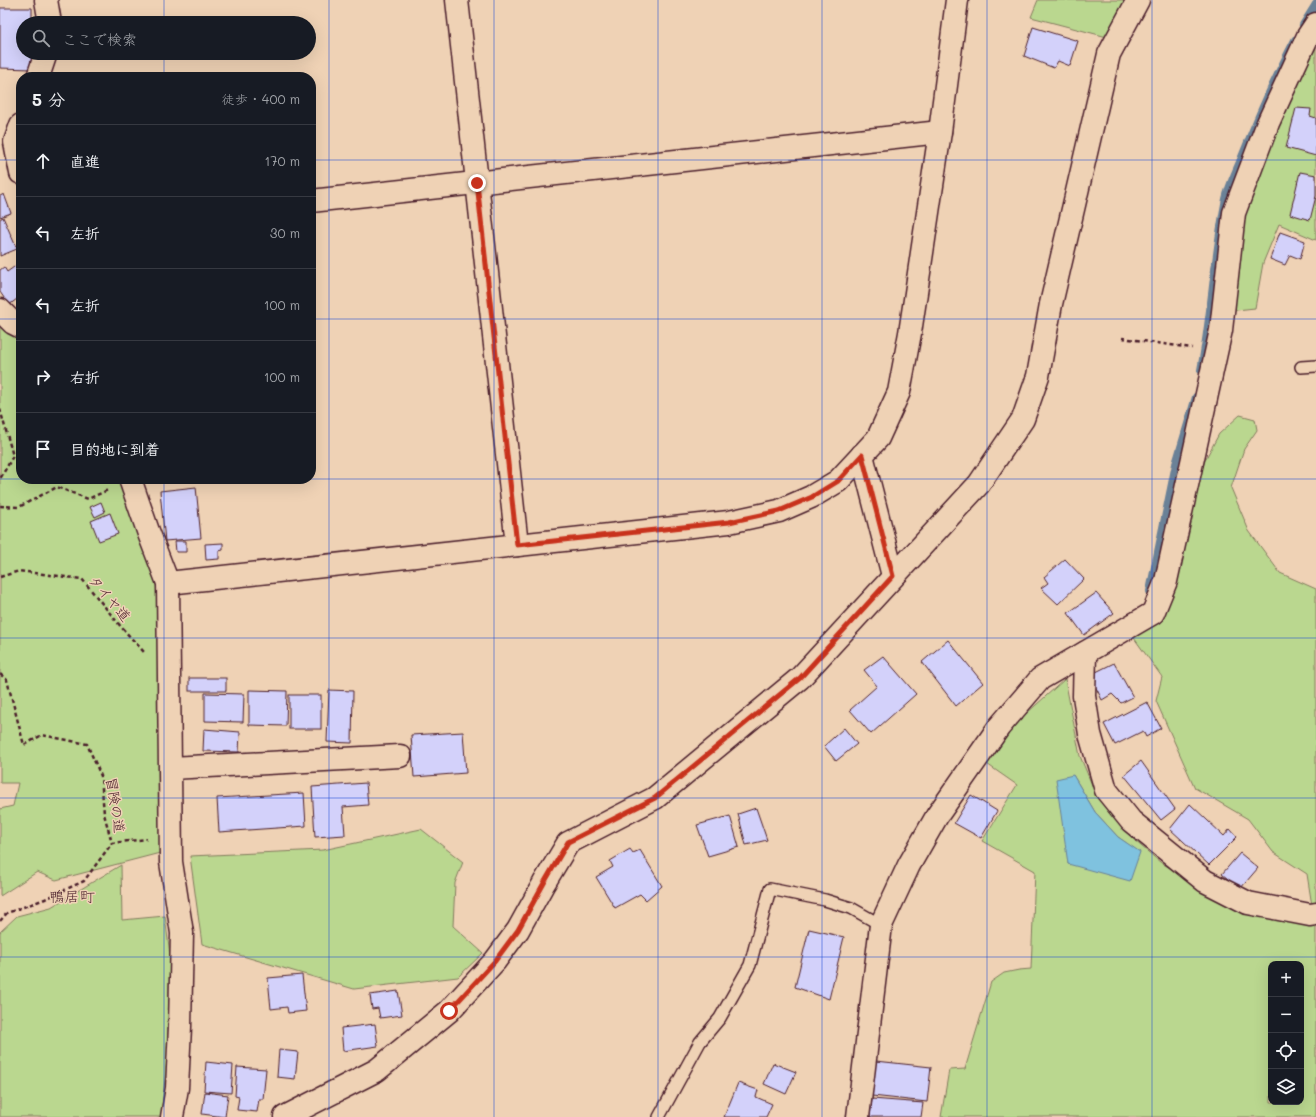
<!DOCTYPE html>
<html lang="ja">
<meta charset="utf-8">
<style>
body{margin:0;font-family:Mali,"Klee One",sans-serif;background:#20242c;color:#f1f3f6}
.controls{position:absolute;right:12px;bottom:12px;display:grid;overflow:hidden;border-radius:8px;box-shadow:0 4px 16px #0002}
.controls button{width:36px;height:36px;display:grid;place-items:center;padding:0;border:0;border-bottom:1px solid #363941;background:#171b24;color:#f1f3f6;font:20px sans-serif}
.stop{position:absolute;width:12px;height:12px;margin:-9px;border:3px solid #c8321e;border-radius:50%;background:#fff}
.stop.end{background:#c8321e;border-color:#fff;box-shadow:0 1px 4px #0008}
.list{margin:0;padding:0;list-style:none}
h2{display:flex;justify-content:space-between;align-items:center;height:52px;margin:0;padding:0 16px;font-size:17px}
h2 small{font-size:13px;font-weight:400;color:#9ea1a6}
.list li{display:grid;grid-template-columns:26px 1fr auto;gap:12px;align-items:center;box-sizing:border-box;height:72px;padding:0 16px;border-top:1px solid #363941}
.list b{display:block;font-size:15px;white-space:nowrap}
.list em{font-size:13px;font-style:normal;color:#9ea1a6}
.icon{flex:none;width:22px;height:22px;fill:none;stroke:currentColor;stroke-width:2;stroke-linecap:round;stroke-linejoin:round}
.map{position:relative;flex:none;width:1316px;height:1117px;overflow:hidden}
.search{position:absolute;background:#171b24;box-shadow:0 4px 16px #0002;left:16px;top:16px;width:300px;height:44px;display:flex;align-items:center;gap:10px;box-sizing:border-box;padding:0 14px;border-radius:22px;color:#9ea1a6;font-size:15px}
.panel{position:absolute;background:#171b24;box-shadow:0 4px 16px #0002;left:16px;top:72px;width:300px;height:412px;border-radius:16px}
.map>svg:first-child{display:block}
.green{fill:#bad78f;stroke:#827b5d;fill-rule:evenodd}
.water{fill:#7fc2df;stroke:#6a8197}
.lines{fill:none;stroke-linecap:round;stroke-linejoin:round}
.stream{stroke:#6a8197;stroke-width:8}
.building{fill:#d3d1fa;stroke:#4a1f2b}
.lane-casing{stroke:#4a1f2b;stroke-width:14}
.street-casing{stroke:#4a1f2b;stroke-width:25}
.path{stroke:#4a1f2b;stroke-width:2.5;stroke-dasharray:4 3;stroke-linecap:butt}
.lane{stroke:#efd2b5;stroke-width:11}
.street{stroke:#efd2b5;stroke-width:22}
.route{stroke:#c8321e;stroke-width:5}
.grid{fill:none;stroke:#1d4ed8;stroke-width:1;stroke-opacity:0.55}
.labels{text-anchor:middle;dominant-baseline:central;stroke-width:3;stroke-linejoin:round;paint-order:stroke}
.street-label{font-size:14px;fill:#4a1f2b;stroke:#efd2b5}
.neighbourhood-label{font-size:15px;fill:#4a1f2b;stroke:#efd2b5}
</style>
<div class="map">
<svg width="1316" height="1117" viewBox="0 0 1316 1117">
<rect width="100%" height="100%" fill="#efd2b5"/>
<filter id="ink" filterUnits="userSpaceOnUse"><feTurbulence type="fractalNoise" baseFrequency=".025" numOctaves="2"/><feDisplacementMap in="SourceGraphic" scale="8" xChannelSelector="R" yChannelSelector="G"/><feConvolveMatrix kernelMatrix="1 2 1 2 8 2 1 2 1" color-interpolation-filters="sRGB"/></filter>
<g filter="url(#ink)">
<g class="green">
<polygon points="1038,0 1126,0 1107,37 1031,17"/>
<polygon points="1316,47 1316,240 1279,224 1263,263 1255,308 1227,311 1238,221 1279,114"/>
<polygon points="0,318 21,335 21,479 122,479 156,579 165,761 160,853 56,880 37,872 0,896 0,809 13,806 18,783 1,783 0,781"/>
<path d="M1240,415L1255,419L1257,430L1244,449L1231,488L1249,531L1280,573L1316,589V1117H941L949,1070L965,1069L991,982L1004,973L1019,970L1031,969L1035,871L982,841L1017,785L984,762L1017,722L1065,679L1080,756L1092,785L1119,824L1134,840L1160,862L1188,879L1315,925L1307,874L1273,852L1248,819L1195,788L1156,701L1162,677L1134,638L1173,549L1206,458L1219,434ZM1073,775L1095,812L1118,837L1139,852L1068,864ZM1271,964H1301V1102H1271Z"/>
<polygon points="421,829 463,862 455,883 453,926 483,953 458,977 354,989 202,944 190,856 323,850"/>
<polygon points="121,865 122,920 165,916 170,956 167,1060 161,1117 0,1117 0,932 17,916 51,907"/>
</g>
<polygon class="water" points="1073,775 1095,812 1118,837 1140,852 1130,881 1068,864 1056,779"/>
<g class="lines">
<g class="stream">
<polyline points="1303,25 1316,4"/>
<path d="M1201,370C1212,314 1214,256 1226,199C1229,185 1237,170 1242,157C1258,117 1275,78 1295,40"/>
<polyline points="1150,591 1176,464 1196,397"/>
</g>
</g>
<g class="building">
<polygon points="0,8 32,8 32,23 23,23 23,53 32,53 32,69 0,68"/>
<polygon points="1033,27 1078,41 1070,66 1058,61 1054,68 1024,56"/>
<polygon points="1296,108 1311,109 1310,116 1316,118 1316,156 1286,148"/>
<polygon points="1300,172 1316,175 1316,196 1310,220 1290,214"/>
<polygon points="4,194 11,213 0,217 0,196"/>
<polygon points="3,217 17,249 0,256 0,219"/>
<polygon points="1280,232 1305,241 1300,259 1290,255 1285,265 1270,259"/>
<polygon points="21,262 21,296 9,305 0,292 0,270 4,267 7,272"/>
<polygon points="196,487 201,538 165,541 160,491"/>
<polygon points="101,502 105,512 95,517 90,507"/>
<polygon points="110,513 118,534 99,541 91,521"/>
<polygon points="175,541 186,541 186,552 176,552"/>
<polygon points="223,543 223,550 219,551 219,559 206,560 205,544"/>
<polygon points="1065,559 1084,579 1058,604 1041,588 1048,583 1044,577"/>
<polygon points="1096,593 1114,613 1084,635 1068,613"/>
<polygon points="948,640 983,683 956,706 922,662"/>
<polygon points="883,656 916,694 871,734 850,710 877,686 864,670"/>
<polygon points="1114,663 1133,697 1121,703 1112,694 1102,700 1090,675"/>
<rect x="189" y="678" width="37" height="13"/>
<polygon points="249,690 287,691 286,726 249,725"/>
<polygon points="329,690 353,691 352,743 327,742"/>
<polygon points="205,693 244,694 243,722 205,721"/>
<rect x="289" y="695" width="32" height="34"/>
<polygon points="1147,702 1161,728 1146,737 1143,731 1115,745 1104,724"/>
<polygon points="844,728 857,744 836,761 824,746"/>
<polygon points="204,729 240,732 239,752 203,751"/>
<polygon points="463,732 466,773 414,777 411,735"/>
<polygon points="1141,761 1175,809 1161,820 1124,775"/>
<polygon points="366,783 368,805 343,807 345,835 315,837 312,787"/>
<polygon points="304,793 306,826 219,832 217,798"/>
<polygon points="971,795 997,811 981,838 954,823"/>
<polygon points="1190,804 1224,836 1230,829 1237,837 1209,865 1170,829"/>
<polygon points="756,808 767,840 746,845 738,814"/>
<polygon points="730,816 739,847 708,856 697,825"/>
<polygon points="630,849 633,853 640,850 662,886 646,900 640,894 615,908 596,877 613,867 610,861"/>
<polygon points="1240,853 1258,868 1240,889 1222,874"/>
<polygon points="809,929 844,937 829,999 795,987"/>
<polygon points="302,975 306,1011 288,1013 287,1007 271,1009 268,978"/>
<polygon points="398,991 402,1015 380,1018 378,1008 372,1009 370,995"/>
<polygon points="375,1024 378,1046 343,1051 341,1028"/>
<polygon points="279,1050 298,1052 295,1079 277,1077"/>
<polygon points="876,1061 931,1067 927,1102 872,1096"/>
<polygon points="206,1062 233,1065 231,1093 204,1091"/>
<polygon points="773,1063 796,1072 786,1094 764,1084"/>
<polygon points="237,1067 266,1069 263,1099 259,1099 257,1112 237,1110 239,1097 235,1096"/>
<polygon points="738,1083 758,1090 756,1097 772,1104 766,1117 724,1117"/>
<polygon points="205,1092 228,1095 225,1117 202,1114"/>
<polygon points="872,1099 923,1103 921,1117 870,1117"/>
</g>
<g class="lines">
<defs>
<g id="lane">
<polyline points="1301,367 1316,366"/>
<polyline points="659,1117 700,1042 720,1018 750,965 770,889 825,900 851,908 881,925"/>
</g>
<g id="street">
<polyline points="46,0 50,23"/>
<polyline points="457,0 517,545"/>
<polyline points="38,77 46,53"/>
<polyline points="21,125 15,142 21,173"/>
<polyline points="311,201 940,132"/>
<polyline points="0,310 13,323 21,327"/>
<polyline points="862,455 893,576"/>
<polyline points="130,479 148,531 168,583 171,862 182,933 180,1027 177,1088 172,1117"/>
<polyline points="168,583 729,522 779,511 811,497 838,481 878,438 899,392 910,333 940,132 957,0"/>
<polyline points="1085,653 1084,696 1090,734 1106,790 1131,821 1205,881 1248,903 1310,915 1316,914"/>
<polyline points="171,768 400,756"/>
<polyline points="285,1117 377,1070 449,1011 495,961 518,930 544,883 568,843 655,798 800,678 979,484 1023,419 1038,376 1051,304 1109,54 1138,0"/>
<polyline points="858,1117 881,925 909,865 937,816 999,727 1040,679 1153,613 1166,581 1221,330 1234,213 1268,123 1308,36 1316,24"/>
</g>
</defs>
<use href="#lane" class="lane-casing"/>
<use href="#street" class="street-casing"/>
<g class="path">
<polyline points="1122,338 1192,348"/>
<polyline points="0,409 13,456 0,479"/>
<polyline points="0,506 19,507 57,487 88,499 108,490"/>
<polyline points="0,577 19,571 82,579 122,628 144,652"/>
<polyline points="0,674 7,680 24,745 42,735 87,744 101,776 104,814 112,843"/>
<polyline points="0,921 7,913 45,899 84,881 112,843 147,839"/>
</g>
<use href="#lane" class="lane"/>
<use href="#street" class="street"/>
</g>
</g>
<g class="lines" filter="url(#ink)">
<polyline class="route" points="449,1011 495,961 518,930 544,883 568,842 655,798 800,678 893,576 862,455 838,481 812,497 779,511 729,522 517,545 477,183"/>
</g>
<path class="grid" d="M164,0V23M329,0V1117M494,0V1117M658,0V1117M822,0V1117M987,0V1117M1152,0V1117M164,53V77M0,160H21M311,160H1316M0,319H21M311,319H1316M0,479H21M164,479V1117M311,479H1316M0,638H1316M0,798H1316M0,957H1316"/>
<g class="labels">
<g class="street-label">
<text transform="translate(110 598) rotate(49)">タイヤ道</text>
<text transform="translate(116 805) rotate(81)">冒険の道</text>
</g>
<g class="neighbourhood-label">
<text x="72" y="896">鴨居町</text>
</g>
</g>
</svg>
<div class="controls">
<button>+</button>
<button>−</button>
<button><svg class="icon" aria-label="locate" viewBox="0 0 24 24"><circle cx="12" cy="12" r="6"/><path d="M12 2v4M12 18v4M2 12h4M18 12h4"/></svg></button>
<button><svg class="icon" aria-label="layers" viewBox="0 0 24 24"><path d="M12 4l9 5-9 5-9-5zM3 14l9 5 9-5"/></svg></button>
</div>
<div class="stop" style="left:449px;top:1011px"></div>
<div class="stop end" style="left:477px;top:183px"></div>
<div class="search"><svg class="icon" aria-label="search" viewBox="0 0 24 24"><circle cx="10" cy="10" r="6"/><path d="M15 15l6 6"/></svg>ここで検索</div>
<section class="panel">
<h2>5 分<small>徒歩 · 400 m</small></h2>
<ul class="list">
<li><svg class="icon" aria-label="ahead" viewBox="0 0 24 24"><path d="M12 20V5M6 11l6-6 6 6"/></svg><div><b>直進</b></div><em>170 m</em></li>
<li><svg class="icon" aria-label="left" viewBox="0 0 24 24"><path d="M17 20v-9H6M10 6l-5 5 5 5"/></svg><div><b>左折</b></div><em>30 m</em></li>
<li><svg class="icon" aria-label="left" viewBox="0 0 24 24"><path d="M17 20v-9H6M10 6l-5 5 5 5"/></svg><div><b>左折</b></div><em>100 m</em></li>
<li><svg class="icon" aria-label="right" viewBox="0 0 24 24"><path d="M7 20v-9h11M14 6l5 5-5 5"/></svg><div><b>右折</b></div><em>100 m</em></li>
<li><svg class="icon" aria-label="arrive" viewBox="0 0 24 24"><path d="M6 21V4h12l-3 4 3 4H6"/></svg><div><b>目的地に到着</b></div></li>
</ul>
</section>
</div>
